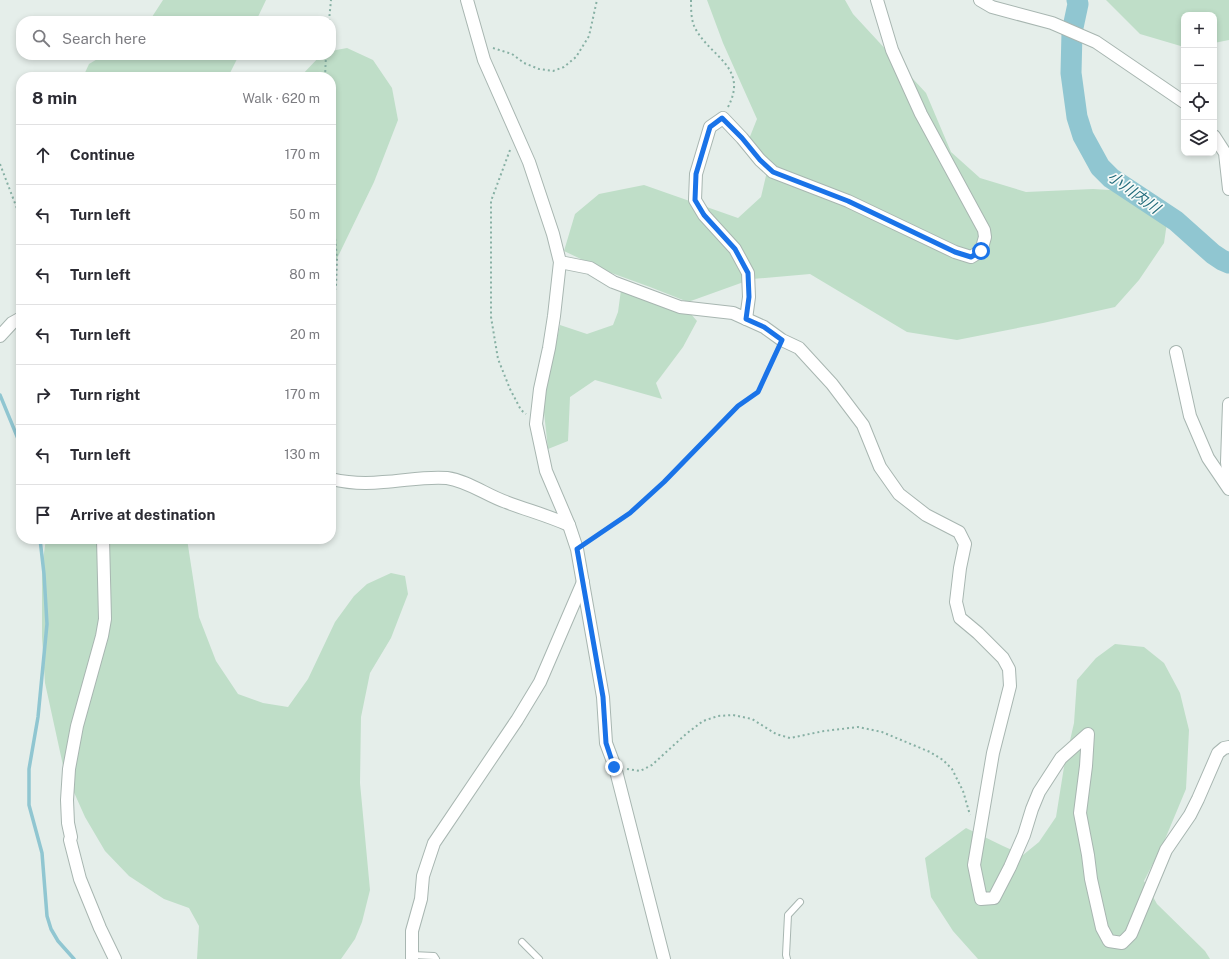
<!DOCTYPE html>
<meta charset="utf-8">
<style>
body{margin:0;font-family:"Public Sans","Noto Sans JP",sans-serif;background:#f7f7f7;color:#2b2b33}
.controls{position:absolute;right:12px;top:12px;display:grid;overflow:hidden;border-radius:8px;box-shadow:0 2px 6px #0003}
.controls button{width:36px;height:36px;display:grid;place-items:center;padding:0;border:0;border-bottom:1px solid #e1e1e2;background:#fff;color:#2b2b33;font:20px sans-serif}
.stop{position:absolute;width:12px;height:12px;margin:-9px;border:3px solid #1a73e8;border-radius:50%;background:#fff}
.stop.end{background:#1a73e8;border-color:#fff;box-shadow:0 1px 4px #0008}
.list{margin:0;padding:0;list-style:none}
h2{display:flex;justify-content:space-between;align-items:center;height:52px;margin:0;padding:0 16px;font-size:17px}
h2 small{font-size:13px;font-weight:400;color:#7c7c81}
.list li{display:grid;grid-template-columns:26px 1fr auto;gap:12px;align-items:center;box-sizing:border-box;height:60px;padding:0 16px;border-top:1px solid #e1e1e2}
.list b{display:block;font-size:15px;white-space:nowrap}
.list em{font-size:13px;font-style:normal;color:#7c7c81}
.icon{flex:none;width:22px;height:22px;fill:none;stroke:currentColor;stroke-width:2;stroke-linecap:round;stroke-linejoin:round}
.map{position:relative;flex:none;width:1229px;height:959px;overflow:hidden}
.search{position:absolute;background:#fff;box-shadow:0 2px 6px #0003;left:16px;top:16px;width:320px;height:44px;display:flex;align-items:center;gap:10px;box-sizing:border-box;padding:0 14px;border-radius:16px;color:#7c7c81;font-size:15px}
.panel{position:absolute;background:#fff;box-shadow:0 2px 6px #0003;left:16px;top:72px;width:320px;height:472px;border-radius:16px}
.map>svg:first-child{display:block}
.green{fill:#bfdec8}
.lines{fill:none;stroke-linecap:round;stroke-linejoin:round}
.stream{stroke:#90c6d1;stroke-width:3.5}
.river{stroke:#90c6d1;stroke-width:21}
.service-casing{stroke:#a8b6b1;stroke-width:8}
.minor-casing{stroke:#a8b6b1;stroke-width:14}
.path{stroke:#87b0a4;stroke-width:2;stroke-dasharray:2 3;stroke-linecap:butt}
.service{stroke:#fff;stroke-width:6}
.minor{stroke:#fff;stroke-width:12}
.route{stroke:#1a73e8;stroke-width:5}
.labels{text-anchor:middle;dominant-baseline:central;stroke-width:3.5;stroke-linejoin:round;paint-order:stroke}
.water-label{font-size:15px;font-style:italic;fill:#206a7a;stroke:#f6faf8}
</style>
<div class="map">
<svg width="1229" height="959" viewBox="0 0 1229 959">
<rect width="100%" height="100%" fill="#e5eeea"/>
<g class="green">
<polygon points="163,0 266,0 256,21 148,21 150,20"/>
<polygon points="707,0 845,0 853,14 926,93 951,152 980,178 1026,192 1093,189 1144,192 1169,209 1164,243 1139,280 1115,307 1043,323 957,340 907,332 810,274 752,279 688,302 650,287 606,271 564,251 575,214 599,194 644,185 738,218 761,197 769,163 747,144 757,119 723,43"/>
<polygon points="1106,0 1229,0 1229,40 1214,43 1214,15 1184,15 1184,47 1140,34"/>
<polygon points="347,48 373,60 392,88 398,120 374,182 331,271 331,77 300,77 321,55 331,55 331,51"/>
<polygon points="104,55 239,55 228,77 83,77 89,64"/>
<polygon points="621,290 655,304 690,313 697,321 683,347 656,383 662,399 595,380 570,397 568,441 548,449 543,403 560,325 587,334 613,325 618,312"/>
<polygon points="46,539 187,539 199,617 216,661 238,694 263,703 288,707 308,679 335,622 354,596 367,584 391,573 405,576 408,594 391,638 370,673 361,717 360,783 370,890 362,922 355,939 341,959 197,959 199,926 189,908 164,899 129,876 105,851 85,817 64,770 45,683 42,637 42,567"/>
<polygon points="1115,644 1144,647 1164,663 1180,693 1189,730 1186,789 1163,844 1144,881 1157,904 1205,951 1210,959 978,959 953,931 931,897 925,858 966,828 1003,846 1023,855 1039,842 1056,817 1064,767 1074,723 1077,680 1096,658"/>
</g>
<g class="lines">
<g class="stream">
<polyline points="0,395 21,446"/>
<polyline points="40,539 44,574 47,624 38,717 29,769 29,805 42,853 47,916 51,929 58,941 74,959"/>
</g>
<polyline class="river" points="1077,0 1078,4 1072,32 1071,73 1077,117 1083,136 1100,167 1111,178 1176,221 1213,254 1222,260 1229,263"/>
<defs>
<g id="service">
<polyline points="522,942 539,959"/>
<polyline points="412,955 434,956 436,959"/>
<polyline points="787,959 786,955 788,915 800,902"/>
</g>
<g id="minor">
<polyline points="467,0 484,60 529,162 553,234 560,262 554,316 549,348 540,389 536,424 546,471 569,525 577,549 603,697 606,743 615,767 664,959"/>
<polyline points="980,0 992,7 1052,23 1096,42 1184,102"/>
<polyline points="1214,136 1225,153 1229,189"/>
<polyline points="560,262 590,268 613,282 680,307 733,313 764,327 782,340 799,348 832,384 863,425 880,467 899,494 926,515 959,532 965,544 960,568 956,602 960,618 978,633 1003,658 1009,669 1010,686 993,753 974,865 981,899 994,898 1010,867 1024,835 1032,809 1039,792 1061,758 1088,734 1086,766 1080,813 1088,855 1091,879 1102,928 1109,941 1122,943 1131,934 1166,850 1190,815 1198,799 1218,753 1224,748 1229,747"/>
<polyline points="746,319 749,297 748,273 735,249 704,215 695,200 696,174 710,127 723,118 742,138 760,160 773,172 848,201 955,252 971,257 981,251 985,237 984,230 921,114 892,50 877,0"/>
<polyline points="0,336 12,323 21,318"/>
<polyline points="1176,352 1190,416 1208,458 1229,489"/>
<polyline points="1229,404 1227,462 1229,480"/>
<path d="M331,479C348,483 365,484 383,482C404,481 426,476 447,478C468,481 486,495 506,502C527,510 549,516 569,525"/>
<polyline points="103,539 105,619 102,636 77,726 69,769 67,800 68,823 71,837 70,840 80,879 100,928 115,959"/>
<polyline points="412,959 412,931 421,899 423,876 434,843 517,720 540,682 583,582"/>
</g>
</defs>
<use href="#service" class="service-casing"/>
<use href="#minor" class="minor-casing"/>
<g class="path">
<path d="M691,0C691,9 691,20 695,28C710,57 749,67 728,107"/>
<polyline points="329,21 331,0"/>
<polyline points="493,48 512,54 524,63 539,69 553,71 564,67 576,57 589,36 597,0"/>
<polyline points="325,77 326,55"/>
<polyline points="510,150 491,201 491,317 498,359 510,389 521,410 526,414"/>
<polyline points="0,164 21,219"/>
<polyline points="331,194 337,259 336,286 331,308"/>
<polyline points="586,543 630,513 664,482 738,406 758,392 778,350"/>
<polyline points="627,769 640,771 652,765 686,734 703,721 718,716 733,715 752,719 776,734 790,738 824,731 858,727 882,732 930,752 943,760 952,769 963,791 970,815"/>
</g>
<use href="#service" class="service"/>
<use href="#minor" class="minor"/>
</g>
<g class="lines">
<polyline class="route" points="614,767 606,743 603,697 577,549 630,513 664,482 738,406 758,392 782,340 764,327 746,319 749,297 748,273 735,249 704,215 695,200 696,174 710,127 722,118 742,138 760,160 773,172 848,201 955,252 971,257 981,251"/>
</g>
<g class="labels">
<g class="water-label">
<text transform="translate(1134 192) rotate(36)">小川内川</text>
</g>
</g>
</svg>
<div class="controls">
<button>+</button>
<button>−</button>
<button><svg class="icon" aria-label="locate" viewBox="0 0 24 24"><circle cx="12" cy="12" r="6"/><path d="M12 2v4M12 18v4M2 12h4M18 12h4"/></svg></button>
<button><svg class="icon" aria-label="layers" viewBox="0 0 24 24"><path d="M12 4l9 5-9 5-9-5zM3 14l9 5 9-5"/></svg></button>
</div>
<div class="stop" style="left:981px;top:251px"></div>
<div class="stop end" style="left:614px;top:767px"></div>
<div class="search"><svg class="icon" aria-label="search" viewBox="0 0 24 24"><circle cx="10" cy="10" r="6"/><path d="M15 15l6 6"/></svg>Search here</div>
<section class="panel">
<h2>8 min<small>Walk · 620 m</small></h2>
<ul class="list">
<li><svg class="icon" aria-label="ahead" viewBox="0 0 24 24"><path d="M12 20V5M6 11l6-6 6 6"/></svg><div><b>Continue</b></div><em>170 m</em></li>
<li><svg class="icon" aria-label="left" viewBox="0 0 24 24"><path d="M17 20v-9H6M10 6l-5 5 5 5"/></svg><div><b>Turn left</b></div><em>50 m</em></li>
<li><svg class="icon" aria-label="left" viewBox="0 0 24 24"><path d="M17 20v-9H6M10 6l-5 5 5 5"/></svg><div><b>Turn left</b></div><em>80 m</em></li>
<li><svg class="icon" aria-label="left" viewBox="0 0 24 24"><path d="M17 20v-9H6M10 6l-5 5 5 5"/></svg><div><b>Turn left</b></div><em>20 m</em></li>
<li><svg class="icon" aria-label="right" viewBox="0 0 24 24"><path d="M7 20v-9h11M14 6l5 5-5 5"/></svg><div><b>Turn right</b></div><em>170 m</em></li>
<li><svg class="icon" aria-label="left" viewBox="0 0 24 24"><path d="M17 20v-9H6M10 6l-5 5 5 5"/></svg><div><b>Turn left</b></div><em>130 m</em></li>
<li><svg class="icon" aria-label="arrive" viewBox="0 0 24 24"><path d="M6 21V4h12l-3 4 3 4H6"/></svg><div><b>Arrive at destination</b></div></li>
</ul>
</section>
</div>
